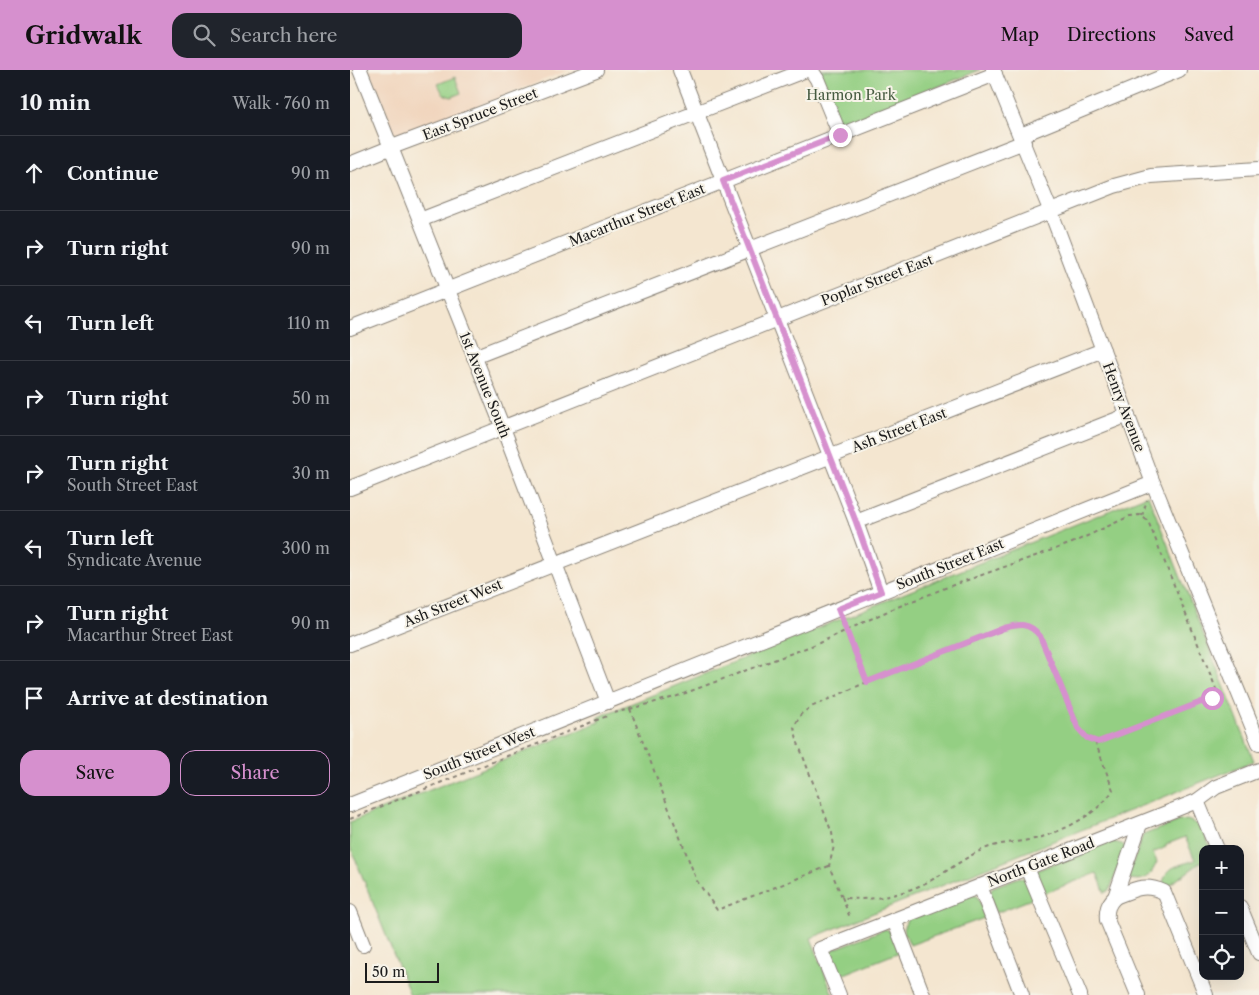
<!DOCTYPE html>
<meta charset="utf-8">
<style>
body{margin:0;font-family:"Libre Caslon Text",serif;background:#20242c;color:#f1f3f6}
.controls{position:absolute;right:15px;bottom:15px;display:grid;overflow:hidden;border-radius:10px;box-shadow:0 5px 20px #0002}
.controls button{width:45px;height:45px;display:grid;place-items:center;padding:0;border:0;border-bottom:1px solid #363941;background:#171b24;color:#f1f3f6;font:25px sans-serif}
.scale{position:absolute;left:15px;bottom:12px;width:74px;box-sizing:border-box;padding-left:5px;border:2px solid #1c1c1c;border-top:0;font-size:14px;line-height:18px;white-space:nowrap;color:#1c1c1c;-webkit-text-stroke:4px #f7f3e8;paint-order:stroke}
.stop{position:absolute;width:15px;height:15px;margin:-11px;border:4px solid #d690ce;border-radius:50%;background:#fff}
.stop.end{background:#d690ce;border-color:#fff;box-shadow:0 1px 5px #0008}
.list{margin:0;padding:0;list-style:none}
h2{display:flex;justify-content:space-between;align-items:center;height:65px;margin:0;padding:0 20px;font-size:21px}
h2 small{font-size:16px;font-weight:400;color:#9ea1a6}
.list li{display:grid;grid-template-columns:32px 1fr auto;gap:15px;align-items:center;box-sizing:border-box;height:75px;padding:0 20px;border-top:1px solid #363941}
.list b{display:block;font-size:19px;white-space:nowrap}
.list p{margin:0;font-size:16px;white-space:nowrap;color:#9ea1a6}
.list em{font-size:16px;font-style:normal;color:#9ea1a6}
.actions{display:flex;gap:10px;padding:15px 20px}
.actions a{flex:1;padding:11px 0;border:1px solid #d690ce;border-radius:15px;text-align:center;font-size:18px;color:#d690ce}
.actions .main{background:#d690ce;color:#111}
.icon{flex:none;width:28px;height:28px;fill:none;stroke:currentColor;stroke-width:2;stroke-linecap:round;stroke-linejoin:round}
.map{position:relative;flex:none;width:909px;height:925px;overflow:hidden}
header{display:flex;align-items:center;gap:30px;box-sizing:border-box;height:70px;padding:0 25px;background:#d690ce;color:#111}
header strong{font-size:24px}
nav{display:flex;gap:28px;margin-inline-start:auto;font-size:18px}
.search{width:350px;height:45px;background:#20242c;display:flex;align-items:center;gap:12px;box-sizing:border-box;padding:0 18px;border-radius:15px;color:#9ea1a6;font-size:19px}
main{display:flex}
aside{flex:1;background:#171b24}
.map>svg:first-child{display:block}
.built{fill:#f1d5bd}
.green{fill:#94cf83;stroke:#587650}
.lines{fill:none;stroke-linecap:round;stroke-linejoin:round}
.minor-casing{stroke:#888176;stroke-width:16}
.path{stroke:#888176;stroke-width:2;stroke-dasharray:4 4;stroke-linecap:butt}
.minor{stroke:#fff;stroke-width:14}
.route{stroke:#d690ce;stroke-width:6}
.labels{text-anchor:middle;dominant-baseline:central;stroke-width:4;stroke-linejoin:round;paint-order:stroke}
.park-label{font-size:14px;fill:#465b40;stroke:#f7f3e8}
.street-label{font-size:14px;fill:#1c1c1c;stroke:#f7f3e8}
</style>
<header>
<strong>Gridwalk</strong>
<div class="search"><svg class="icon" aria-label="search" viewBox="0 0 24 24"><circle cx="10" cy="10" r="6"/><path d="M15 15l6 6"/></svg>Search here</div>
<nav><a>Map</a><a>Directions</a><a>Saved</a></nav>
</header>
<main>
<aside>
<h2>10 min<small>Walk · 760 m</small></h2>
<ul class="list">
<li><svg class="icon" aria-label="ahead" viewBox="0 0 24 24"><path d="M12 20V5M6 11l6-6 6 6"/></svg><div><b>Continue</b></div><em>90 m</em></li>
<li><svg class="icon" aria-label="right" viewBox="0 0 24 24"><path d="M7 20v-9h11M14 6l5 5-5 5"/></svg><div><b>Turn right</b></div><em>90 m</em></li>
<li><svg class="icon" aria-label="left" viewBox="0 0 24 24"><path d="M17 20v-9H6M10 6l-5 5 5 5"/></svg><div><b>Turn left</b></div><em>110 m</em></li>
<li><svg class="icon" aria-label="right" viewBox="0 0 24 24"><path d="M7 20v-9h11M14 6l5 5-5 5"/></svg><div><b>Turn right</b></div><em>50 m</em></li>
<li><svg class="icon" aria-label="right" viewBox="0 0 24 24"><path d="M7 20v-9h11M14 6l5 5-5 5"/></svg><div><b>Turn right</b><p>South Street East</p></div><em>30 m</em></li>
<li><svg class="icon" aria-label="left" viewBox="0 0 24 24"><path d="M17 20v-9H6M10 6l-5 5 5 5"/></svg><div><b>Turn left</b><p>Syndicate Avenue</p></div><em>300 m</em></li>
<li><svg class="icon" aria-label="right" viewBox="0 0 24 24"><path d="M7 20v-9h11M14 6l5 5-5 5"/></svg><div><b>Turn right</b><p>Macarthur Street East</p></div><em>90 m</em></li>
<li><svg class="icon" aria-label="arrive" viewBox="0 0 24 24"><path d="M6 21V4h12l-3 4 3 4H6"/></svg><div><b>Arrive at destination</b></div></li>
</ul>
<div class="actions"><a class="main">Save</a><a>Share</a></div>
</aside>
<div class="map">
<svg width="909" height="925" viewBox="0 0 909 925">
<rect width="100%" height="100%" fill="#f7f3e8"/>
<filter id="ink" filterUnits="userSpaceOnUse"><feTurbulence type="fractalNoise" baseFrequency=".02" numOctaves="2"/><feDisplacementMap in="SourceGraphic" scale="10" xChannelSelector="R" yChannelSelector="G"/><feConvolveMatrix kernelMatrix="1 2 1 2 8 2 1 2 1" color-interpolation-filters="sRGB"/></filter>
<filter id="wash" filterUnits="userSpaceOnUse"><feTurbulence type="fractalNoise" baseFrequency=".0096" numOctaves="4" result="noise"/><feDisplacementMap in="SourceGraphic" scale="20" xChannelSelector="R" yChannelSelector="G"/><feGaussianBlur stdDeviation="1.12" result="paint"/><feColorMatrix in="noise" values="0 0 0 0 0 0 0 0 0 0 0 0 0 0 0 0 0 1.4 0 .05"/><feComposite in="paint" operator="in"/></filter>
<g filter="url(#wash)">
<rect width="100%" height="100%" fill="#f4e6d0"/>
<polygon class="built" points="19,0 219,0 46,68"/>
<g class="green">
<polygon points="463,0 630,0 485,58"/>
<polygon points="105,7 111,23 101,27 93,24 88,14"/>
<polygon points="798,425 904,691 461,868 483,925 60,925 0,776 0,752 249,652 248,647"/>
<path d="M837,750C852,754 855,765 861,779H853V791L818,816L813,813C817,795 829,796 845,790L835,767L815,775L816,777L803,783L807,792C800,806 797,812 780,809L778,806L793,765L829,751Z"/>
<polygon points="760,771 772,774 776,777 760,819 755,823 747,803 695,823 686,804 688,800"/>
<path d="M670,807L676,809L684,828L646,843C642,834 637,826 643,817Z"/>
<polygon points="622,825 627,826 637,847 560,875 553,859 557,850"/>
<polygon points="535,859 543,862 552,881 487,907 480,887 482,880"/>
</g>
</g>
<g filter="url(#ink)">
<g class="lines">
<defs>
<g id="minor">
<polyline points="10,0 153,358 258,632"/>
<polyline points="330,0 506,452 531,522"/>
<polyline points="461,0 467,9 490,65"/>
<polyline points="643,0 701,142 803,413 909,673"/>
<polyline points="671,65 829,0"/>
<polyline points="0,94 42,77 246,0"/>
<polyline points="70,150 456,0"/>
<polyline points="0,258 645,4"/>
<polyline points="124,287 674,72"/>
<polyline points="0,418 764,116 801,106 909,99"/>
<polyline points="506,452 778,345"/>
<polyline points="0,574 753,280"/>
<polyline points="847,731 867,779"/>
<polyline points="0,735 803,413"/>
<polyline points="677,798 730,925"/>
<polyline points="630,816 672,925"/>
<path d="M765,827C785,819 794,813 814,822L856,925"/>
<polyline points="890,837 909,883"/>
<polyline points="0,842 13,875"/>
<polyline points="544,850 573,925"/>
<polyline points="489,925 470,879 847,731 866,717 909,700"/>
<path d="M788,925L757,850C756,840 758,834 765,827L790,754"/>
</g>
</defs>
<use href="#minor" class="minor-casing"/>
<g class="path">
<polyline points="792,446 797,430"/>
<polyline points="492,551 517,611"/>
<polyline points="280,639 347,811 367,840 479,796"/>
<path d="M264,643L325,627L469,573L540,540L595,518L722,473L780,446L790,445L798,451L865,616L867,624L862,628L749,672L737,668L727,658L690,566C678,552 670,554 654,559L517,612L461,637L451,644L444,657L448,673L482,763L484,776L479,796L492,827C521,833 554,824 580,811C598,801 614,788 632,780C651,771 673,773 692,767C717,759 749,743 763,720L745,671"/>
<polyline points="0,749 257,646"/>
<polyline points="492,827 500,848"/>
</g>
<use href="#minor" class="minor"/>
</g>
</g>
<g class="lines" filter="url(#ink)">
<path class="route" d="M490,65L373,111L506,452L531,522L488,539L517,612L654,558C670,554 679,552 690,566L728,658L737,668L748,672L862,628"/>
</g>
<g class="labels">
<g class="park-label">
<text x="501" y="25">Harmon Park</text>
</g>
<g class="street-label">
<text transform="translate(130 44) rotate(-21)">East Spruce Street</text>
<text transform="translate(287 145) rotate(-22)">Macarthur Street East</text>
<text transform="translate(527 210) rotate(-21)">Poplar Street East</text>
<text transform="translate(135 315) rotate(68)">1st Avenue South</text>
<text transform="translate(774 337) rotate(69)">Henry Avenue</text>
<text transform="translate(549 360) rotate(-21)">Ash Street East</text>
<text transform="translate(600 494) rotate(-22)">South Street East</text>
<text transform="translate(103 533) rotate(-22)">Ash Street West</text>
<text transform="translate(129 683) rotate(-22)">South Street West</text>
<text transform="translate(691 792) rotate(-21)">North Gate Road</text>
</g>
</g>
</svg>
<div class="controls">
<button>+</button>
<button>−</button>
<button><svg class="icon" aria-label="locate" viewBox="0 0 24 24"><circle cx="12" cy="12" r="6"/><path d="M12 2v4M12 18v4M2 12h4M18 12h4"/></svg></button>
</div>
<div class="scale">50 m</div>
<div class="stop" style="left:862px;top:628px"></div>
<div class="stop end" style="left:490px;top:65px"></div>
</div>
</main>
